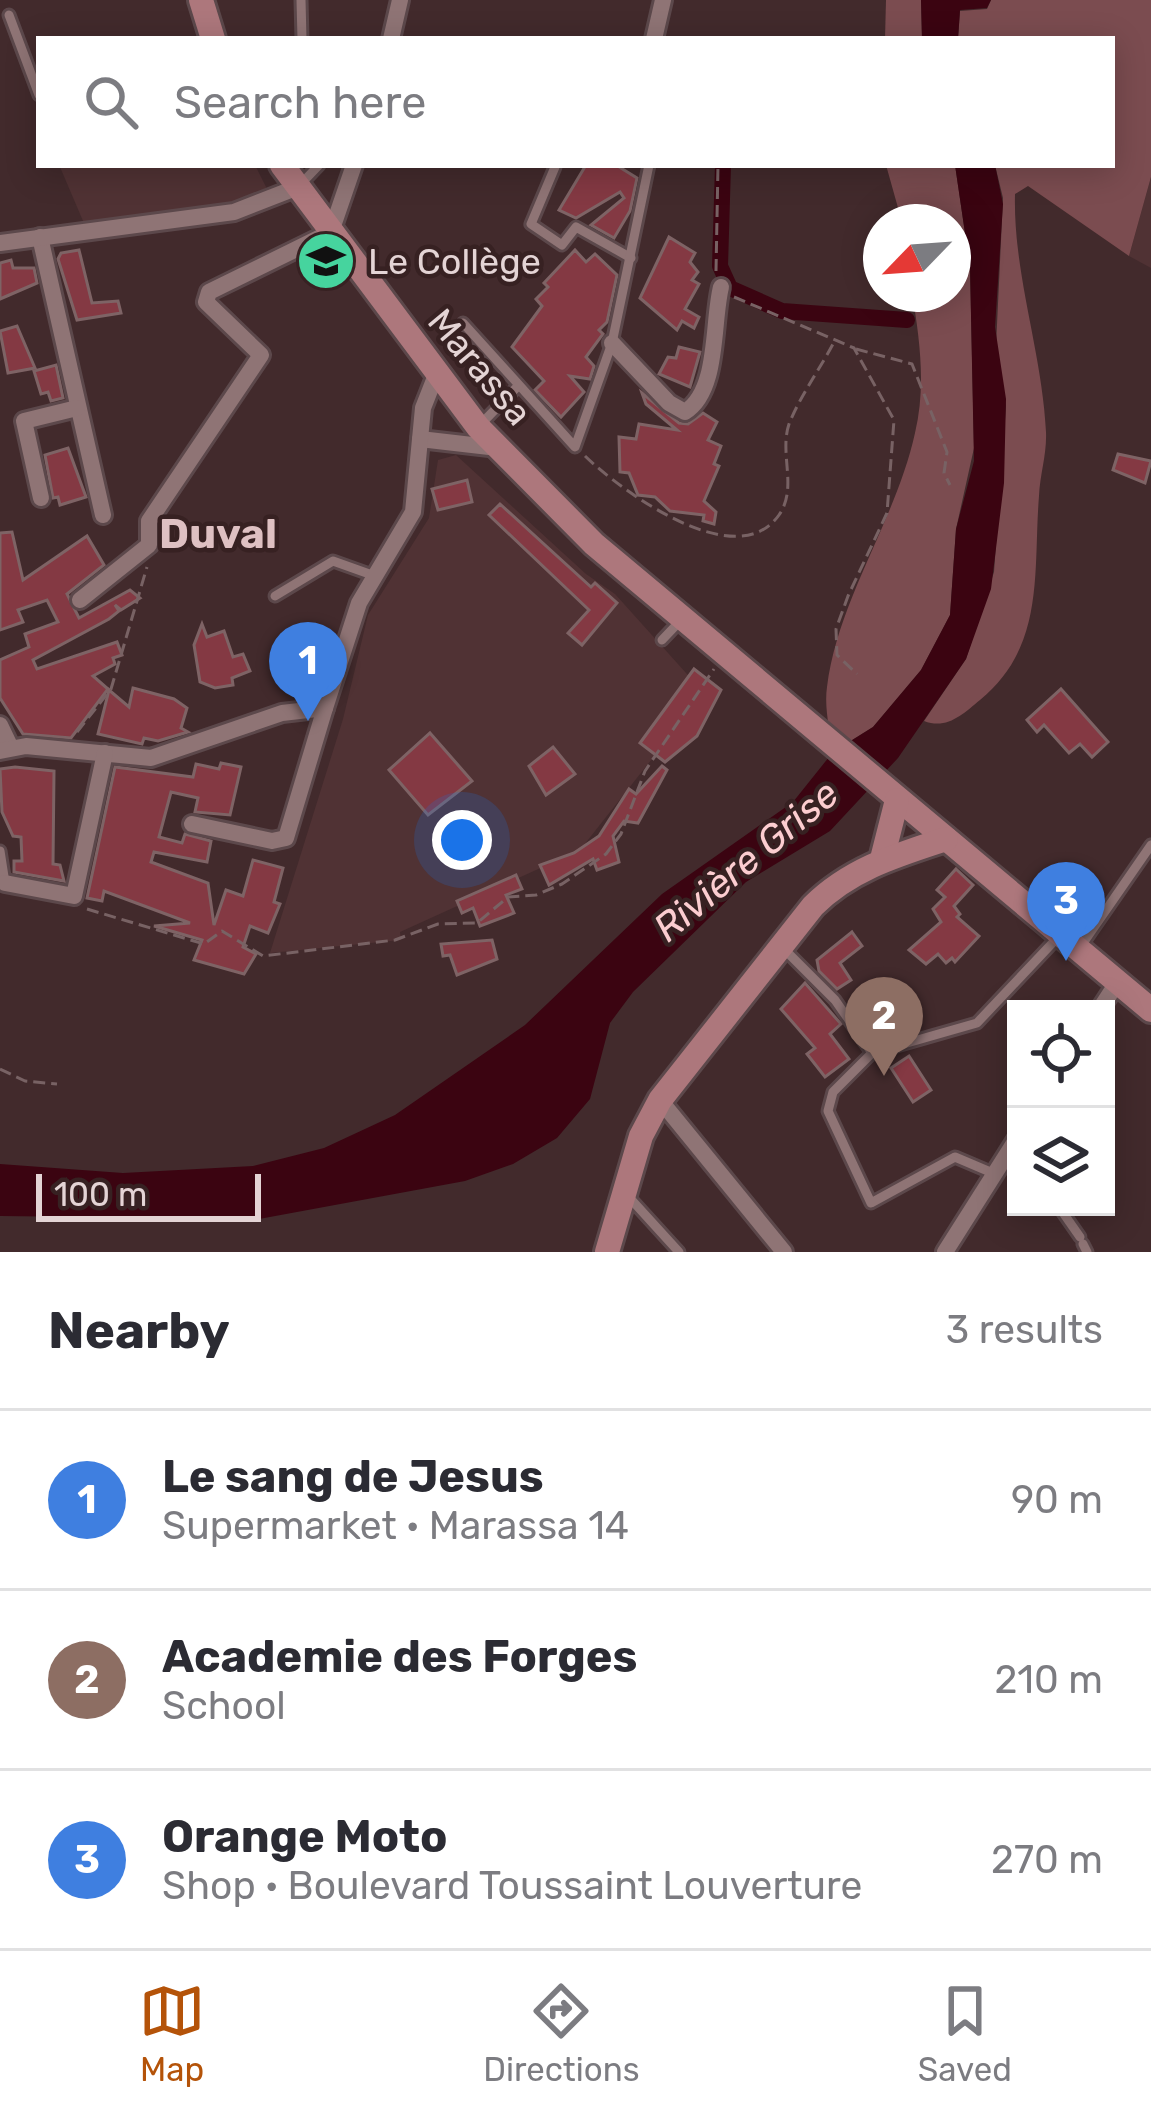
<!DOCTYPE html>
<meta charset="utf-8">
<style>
body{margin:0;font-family:Rubik,sans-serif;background:#f7f7f7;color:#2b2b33}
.controls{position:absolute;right:36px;bottom:36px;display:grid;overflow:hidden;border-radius:0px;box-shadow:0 6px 30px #0003}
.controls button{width:108px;height:108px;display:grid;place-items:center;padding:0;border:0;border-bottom:3px solid #e1e1e2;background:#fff;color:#2b2b33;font:60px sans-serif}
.compass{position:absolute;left:863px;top:204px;width:108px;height:108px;border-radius:50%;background:#fff;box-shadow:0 6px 30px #0003;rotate:245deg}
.scale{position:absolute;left:36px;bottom:30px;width:225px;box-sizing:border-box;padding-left:12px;border:6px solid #e4d4d5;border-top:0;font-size:33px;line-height:42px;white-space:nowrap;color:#e4d4d5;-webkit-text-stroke:9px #372122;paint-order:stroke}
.you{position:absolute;left:462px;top:840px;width:42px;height:42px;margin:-30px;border:9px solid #fff;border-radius:50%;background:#1a73e8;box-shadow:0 0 0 18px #1a73e833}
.badge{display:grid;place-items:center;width:78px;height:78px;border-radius:50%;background:#b45309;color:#fff;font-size:39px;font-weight:700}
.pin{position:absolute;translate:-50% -99px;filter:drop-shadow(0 3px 6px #0008)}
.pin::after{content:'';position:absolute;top:63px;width:42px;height:36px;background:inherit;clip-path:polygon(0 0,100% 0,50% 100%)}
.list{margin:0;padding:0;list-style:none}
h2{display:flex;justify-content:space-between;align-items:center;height:156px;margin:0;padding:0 48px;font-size:51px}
h2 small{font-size:39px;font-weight:400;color:#7c7c81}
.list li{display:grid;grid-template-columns:78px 1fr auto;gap:36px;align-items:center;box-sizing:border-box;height:180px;padding:0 48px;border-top:3px solid #e1e1e2}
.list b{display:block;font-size:45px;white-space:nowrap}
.list p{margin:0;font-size:39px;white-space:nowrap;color:#7c7c81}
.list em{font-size:39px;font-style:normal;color:#7c7c81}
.icon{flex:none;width:66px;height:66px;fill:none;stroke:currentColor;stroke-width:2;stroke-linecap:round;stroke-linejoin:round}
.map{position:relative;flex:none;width:1151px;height:1252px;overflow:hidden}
.search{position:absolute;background:#fff;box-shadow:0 6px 30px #0003;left:36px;right:36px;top:36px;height:132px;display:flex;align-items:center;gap:30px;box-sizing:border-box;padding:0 42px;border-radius:0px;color:#7c7c81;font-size:45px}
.sheet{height:696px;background:#fff}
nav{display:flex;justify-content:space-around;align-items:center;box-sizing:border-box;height:168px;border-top:3px solid #e1e1e2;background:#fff;font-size:33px;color:#7c7c81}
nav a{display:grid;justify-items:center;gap:6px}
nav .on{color:#b45309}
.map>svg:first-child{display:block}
.built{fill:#503234}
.green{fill:#7b4c50}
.water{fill:#3b0411}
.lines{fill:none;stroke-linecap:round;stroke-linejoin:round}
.canal{stroke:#3b0411;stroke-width:16}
.building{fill:#843943;stroke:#7e6365;stroke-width:3}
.lane-casing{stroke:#5c484b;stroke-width:15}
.street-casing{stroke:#5c484b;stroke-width:22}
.secondary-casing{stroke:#5c484b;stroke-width:30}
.path{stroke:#786264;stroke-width:3;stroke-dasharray:12 6;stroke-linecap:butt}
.lane{stroke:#8f7475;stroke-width:9}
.street{stroke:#8f7475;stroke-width:16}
.secondary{stroke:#ad777c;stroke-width:24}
.labels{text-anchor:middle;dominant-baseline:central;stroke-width:9;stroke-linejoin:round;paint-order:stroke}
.poi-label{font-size:36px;fill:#e4d4d5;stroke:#372122;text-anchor:start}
.street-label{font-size:36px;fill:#e4d4d5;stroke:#372122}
.water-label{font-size:39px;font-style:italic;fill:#fccdd0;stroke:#372122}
.quarter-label{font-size:42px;font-weight:bold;fill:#dec0c2;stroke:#372122}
</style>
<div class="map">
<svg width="1151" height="1252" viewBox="0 0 1151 1252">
<rect width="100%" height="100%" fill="#422a2c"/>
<g class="built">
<polygon points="255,165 269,193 233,208 86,228 60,167"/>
<polygon points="1151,177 1151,268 1129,256"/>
<polygon points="456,455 586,574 615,594 704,693 580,850 400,932 401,940 270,953 343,719 368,615 429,518 438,460"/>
</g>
<g class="green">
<polygon points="886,0 921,0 922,39 885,39"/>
<path d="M991,0H1151V177L1129,256L1028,186L1015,194C1013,274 1042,351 1046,432C1047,454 1040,474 1039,496C1033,571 1046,646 980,700C963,714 947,730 924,721L966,659L994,572L1006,406L996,346L1003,198L995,165H1112V39H958L960,11L987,9Z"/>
<path d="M886,165H955L970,267L974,448L956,529L950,615L921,670L873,727L833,752C830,731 824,708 827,687C838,599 896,520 915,433C926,388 920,339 912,294H953V222H902Z"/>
</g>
<g class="water">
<polygon points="921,0 991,0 987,8 960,10 958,39 922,39"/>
<polygon points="955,165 995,165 1003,204 995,327 1006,399 1004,483 991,589 966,659 898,758 830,831 746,882 633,992 610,1023 590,1099 557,1138 513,1164 465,1181 259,1219 0,1216 0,1164 123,1173 253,1166 324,1148 395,1115 525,1025 662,894 793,802 833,752 873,727 921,670 950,615 956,529 974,461 970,267"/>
</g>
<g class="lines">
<polyline class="canal" points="723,165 720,266 730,288 782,311 907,320"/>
</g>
<g class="building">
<polygon points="586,165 616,165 637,178 630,211 614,238 591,225 624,198 620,192 576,218 559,210"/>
<polygon points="669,237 695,253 690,262 698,272 692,280 699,284 685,309 699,317 694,328 682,321 677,330 640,298"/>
<polygon points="79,250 92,303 118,301 121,313 77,320 58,259 61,253"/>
<polygon points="575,250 586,262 595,254 617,275 607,322 599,330 603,334 586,357 594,366 590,379 570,376 584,392 561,417 535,390 544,381 512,347 542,306 536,299 548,287 544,283"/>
<polygon points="11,260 13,268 34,268 37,283 0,299 0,263"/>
<polygon points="17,326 35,368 8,373 0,331"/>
<polygon points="679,347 700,352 690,387 659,374 668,357 676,358"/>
<polygon points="56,365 63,398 51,401 48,392 41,394 34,371"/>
<polygon points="642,393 679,423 688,424 703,413 717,422 708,440 721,446 714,464 719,466 704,501 716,512 714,524 703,521 704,515 670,511 655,497 638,495 629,473 620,472 619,437 636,439 639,424 677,430 646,404"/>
<polygon points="68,448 86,497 60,505 58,497 53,498 45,455"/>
<polygon points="1118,454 1151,461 1145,483 1113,470"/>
<polygon points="467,480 472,502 438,510 432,489"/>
<polygon points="500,504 591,587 595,583 617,603 582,645 568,633 589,610 489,515"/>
<polygon points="12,532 23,580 87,536 104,565 67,594 79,618 130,590 140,598 121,610 115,605 119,611 109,619 33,660 37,669 117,642 122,655 113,658 115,664 93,676 108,689 71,738 23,734 0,698 0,660 29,647 25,634 58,622 47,600 18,610 23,622 0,630 0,533"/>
<polygon points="202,624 207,637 224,631 233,657 243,654 250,671 232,678 233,685 215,688 200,682 194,645"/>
<polygon points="694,669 721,690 697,736 665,762 640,743"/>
<polygon points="133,688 174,699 187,708 181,728 188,732 158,741 144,738 142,744 98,734 109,690 129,707"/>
<polygon points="1061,689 1108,742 1092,757 1080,744 1069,753 1044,725 1037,732 1027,720"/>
<polygon points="430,733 472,781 428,815 389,770"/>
<polygon points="553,747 575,774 546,795 529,766"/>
<polygon points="221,763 241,767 230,815 195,812 198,798 171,792 159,837 182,843 185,834 211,841 207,862 154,852 151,862 208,883 214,925 226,890 243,896 253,860 283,868 274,902 280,904 268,933 250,926 243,947 256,954 244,974 194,960 202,940 154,926 190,923 104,891 102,901 87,898 115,767 193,777 196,764 219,769"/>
<polygon points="662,766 667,770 638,823 624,821 613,836 619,862 597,870 593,859 549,885 540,865 574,853 599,836 629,789 636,794"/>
<polygon points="15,767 54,771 53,864 60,865 64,881 14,872 14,861 22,861 21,837 13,836 2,812 0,769"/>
<polygon points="956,869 973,885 954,906 960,914 957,917 979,936 955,962 952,958 946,963 938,954 926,964 909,950 941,922 933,909 945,897 937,890"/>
<polygon points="516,875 522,889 506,895 514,913 480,926 473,908 462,913 457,901"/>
<polygon points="852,932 862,946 840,963 851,980 837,989 819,971 817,960"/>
<polygon points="492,940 497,959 457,975 450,955 443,956 441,944"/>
<polygon points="805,983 841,1024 830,1034 849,1059 825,1077 807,1054 815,1048 781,1009"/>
<polygon points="909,1056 931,1090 913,1102 891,1068"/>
</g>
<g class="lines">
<defs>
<g id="lane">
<polyline points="301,0 302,39"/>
<polyline points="9,15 39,95"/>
<polyline points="555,167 531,224 562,245 576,227 631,258"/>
<polyline points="298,187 319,165"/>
<polyline points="463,323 575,447 612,343 649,165"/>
<polyline points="480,425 518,386"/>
<polyline points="275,596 333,561 375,576"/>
<polyline points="662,640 682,619"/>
<polyline points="0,851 5,883"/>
<polyline points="782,947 835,1000 872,1053 977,1023 1060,935"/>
<polyline points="1079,949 1151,845"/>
<polyline points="872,1053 833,1092 828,1111 871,1203 955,1157 995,1174"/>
<polyline points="628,1196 679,1252"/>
<polyline points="1059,1207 1080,1237"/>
<polyline points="1083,1244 1087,1252"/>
</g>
<g id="street">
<polyline points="391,39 400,0"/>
<polyline points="654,39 663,0"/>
<polyline points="40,237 103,515"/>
<polyline points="0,243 234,212 298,187"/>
<path d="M612,343L669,403L685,412C719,391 712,323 721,287"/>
<polyline points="420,439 498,448"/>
<polyline points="41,498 24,421 77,408"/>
<polyline points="80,600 149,545 149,521 261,355 206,302 209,292 331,232 354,165"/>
<polyline points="0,725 11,748"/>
<polyline points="0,751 26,746 151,758 282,713 325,708 359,603 413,512 423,408 436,375"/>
<polyline points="192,824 272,841 286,838 325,708"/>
<polyline points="5,883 74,896 105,753"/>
<polyline points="1100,1009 1117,983"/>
<polyline points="660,1100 784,1252"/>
<polyline points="945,1252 1016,1140"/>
</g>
<g id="secondary">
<polyline points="201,0 213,39"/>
<polyline points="282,165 478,427 594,544 1151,1010"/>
<polyline points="882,859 897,800"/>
<path d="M607,1252L641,1136L660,1100L813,906C850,869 897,855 946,839"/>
</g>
</defs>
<use href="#lane" class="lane-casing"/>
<use href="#street" class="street-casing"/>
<use href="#secondary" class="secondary-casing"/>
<g class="path">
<polyline points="716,271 718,165"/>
<polyline points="734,297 854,348 894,420 887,513 848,596 836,629 837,655 857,674"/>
<polyline points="856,349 912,364 947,452 944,473 950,485"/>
<path d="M585,456C620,490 736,576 779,515C798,488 779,454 789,424C800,396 820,369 834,342"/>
<polyline points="77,732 111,689 147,567"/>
<polyline points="87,909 204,944 222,931 263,956 395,940 438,924 477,923 508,897 536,895 562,884 606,854 621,834 645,771 714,669"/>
<polyline points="0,1069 25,1081 57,1084"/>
</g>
<use href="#lane" class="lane"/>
<use href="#street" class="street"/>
<use href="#secondary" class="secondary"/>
</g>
<defs>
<symbol id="school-disc" viewBox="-11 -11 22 22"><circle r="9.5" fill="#46d49e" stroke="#372122"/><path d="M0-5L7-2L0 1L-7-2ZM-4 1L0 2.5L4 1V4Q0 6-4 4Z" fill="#111"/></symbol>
</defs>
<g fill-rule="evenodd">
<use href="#school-disc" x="293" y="228" width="66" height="66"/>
</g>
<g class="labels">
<g class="poi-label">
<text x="368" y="261">Le Collège</text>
</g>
<g class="street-label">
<text transform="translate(480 367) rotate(50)">Marassa</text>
</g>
<g class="water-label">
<text transform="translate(746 861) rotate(-40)">Rivière Grise</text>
</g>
<g class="quarter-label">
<text x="218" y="534">Duval</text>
</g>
</g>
</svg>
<div class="controls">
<button><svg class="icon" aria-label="locate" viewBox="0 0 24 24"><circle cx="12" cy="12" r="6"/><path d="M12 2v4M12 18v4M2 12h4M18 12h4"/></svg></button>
<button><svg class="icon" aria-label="layers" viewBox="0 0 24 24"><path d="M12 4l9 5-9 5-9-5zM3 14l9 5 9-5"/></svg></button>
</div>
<svg class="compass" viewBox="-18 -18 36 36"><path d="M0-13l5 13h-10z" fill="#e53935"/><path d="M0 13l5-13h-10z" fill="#7c7c81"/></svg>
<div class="scale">100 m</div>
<div class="you"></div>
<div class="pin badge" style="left:308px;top:721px;background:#3f7fe0">1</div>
<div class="pin badge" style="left:884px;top:1076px;background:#8d6e63">2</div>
<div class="pin badge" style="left:1066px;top:961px;background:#3f7fe0">3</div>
<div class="search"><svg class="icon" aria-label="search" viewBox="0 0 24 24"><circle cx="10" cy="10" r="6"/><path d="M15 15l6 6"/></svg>Search here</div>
</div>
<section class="sheet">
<h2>Nearby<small>3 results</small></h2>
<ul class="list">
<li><span class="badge" style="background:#3f7fe0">1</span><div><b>Le sang de Jesus</b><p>Supermarket · Marassa 14</p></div><em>90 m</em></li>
<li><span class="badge" style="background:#8d6e63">2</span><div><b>Academie des Forges</b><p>School</p></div><em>210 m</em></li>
<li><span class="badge" style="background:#3f7fe0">3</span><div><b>Orange Moto</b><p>Shop · Boulevard Toussaint Louverture</p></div><em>270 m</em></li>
</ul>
</section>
<nav>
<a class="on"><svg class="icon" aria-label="map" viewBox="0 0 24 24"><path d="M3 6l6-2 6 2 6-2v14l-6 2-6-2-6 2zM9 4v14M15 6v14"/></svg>Map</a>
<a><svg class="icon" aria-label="directions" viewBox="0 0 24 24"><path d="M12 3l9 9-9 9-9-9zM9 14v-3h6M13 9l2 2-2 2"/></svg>Directions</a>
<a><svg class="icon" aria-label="saved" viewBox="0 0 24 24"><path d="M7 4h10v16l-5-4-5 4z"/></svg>Saved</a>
</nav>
